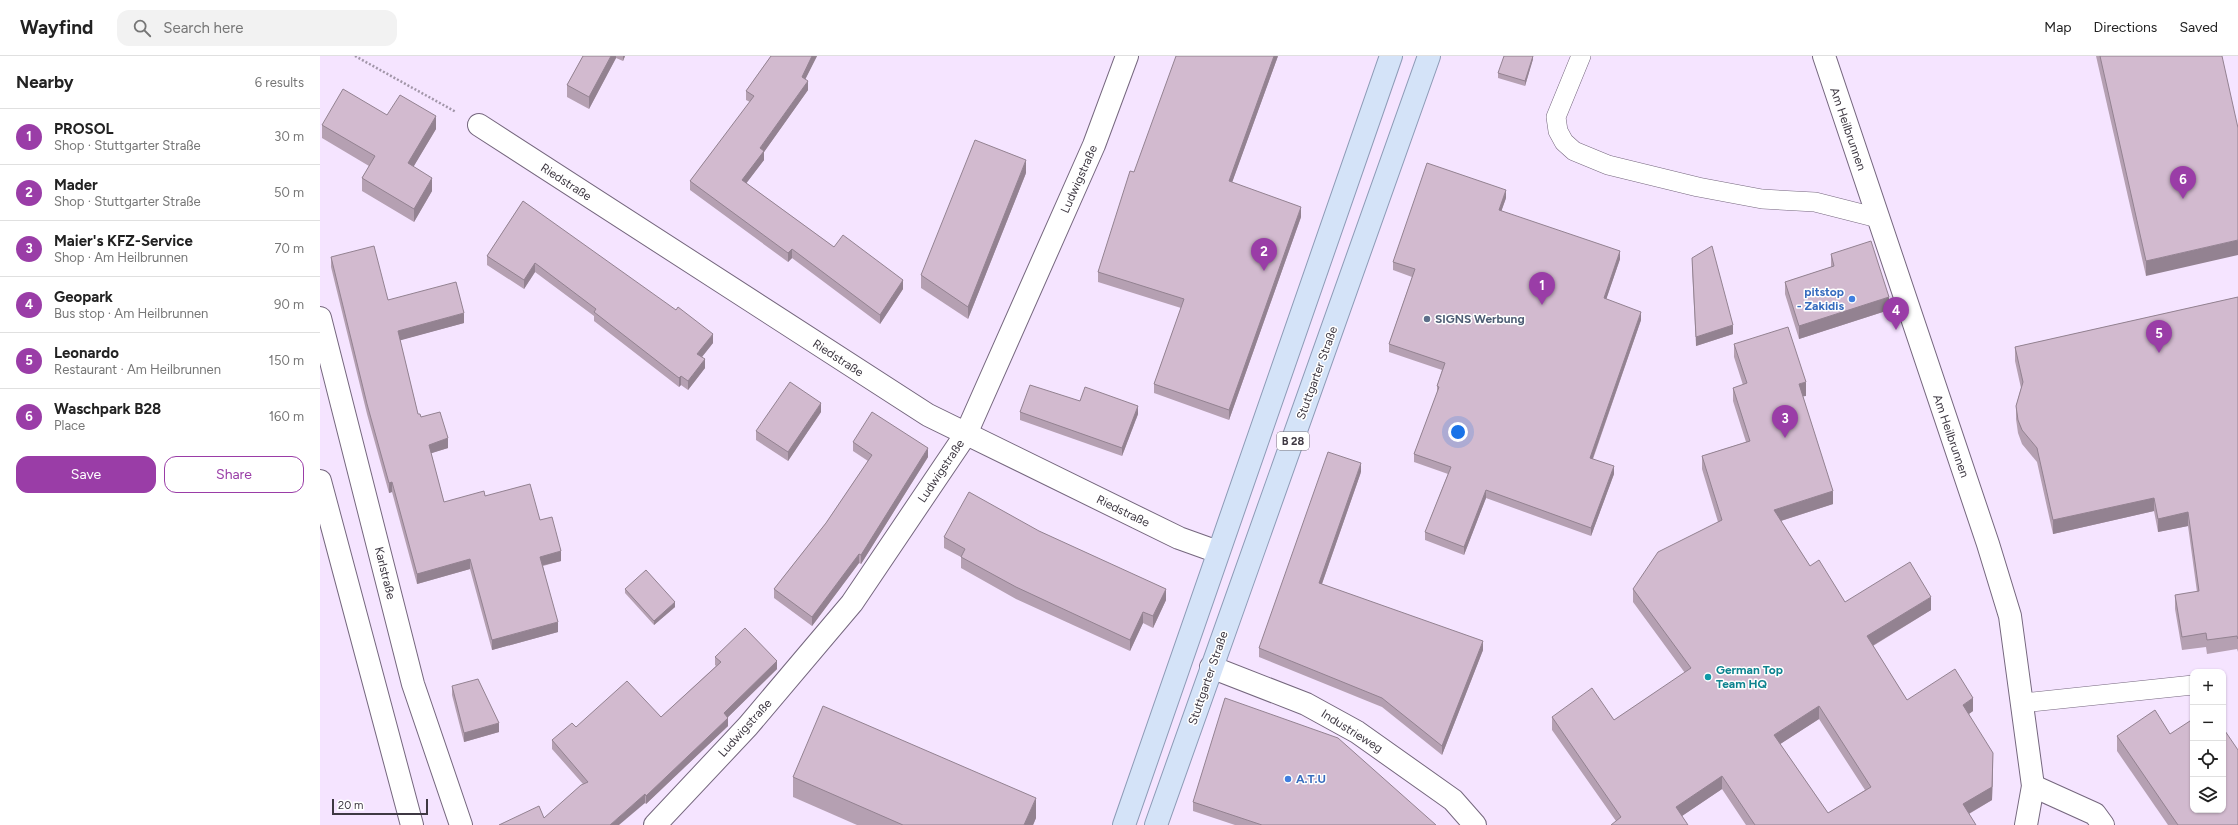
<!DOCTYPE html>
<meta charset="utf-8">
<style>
body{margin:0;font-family:Figtree,sans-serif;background:#f2f2f2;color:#222}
.controls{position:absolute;right:12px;bottom:12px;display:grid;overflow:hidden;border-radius:8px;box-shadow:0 1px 3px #0004}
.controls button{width:36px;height:36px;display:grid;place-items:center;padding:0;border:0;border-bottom:1px solid #e0e0e0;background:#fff;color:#222;font:20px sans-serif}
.scale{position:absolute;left:12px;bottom:10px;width:96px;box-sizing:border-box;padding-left:4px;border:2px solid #3e3842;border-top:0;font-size:11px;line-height:14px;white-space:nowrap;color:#3e3842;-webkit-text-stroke:3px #fff;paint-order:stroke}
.you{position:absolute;left:1138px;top:376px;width:14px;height:14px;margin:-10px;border:3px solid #fff;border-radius:50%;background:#1a73e8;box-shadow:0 0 0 6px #1a73e833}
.badge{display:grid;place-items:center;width:26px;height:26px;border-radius:50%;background:#9a3da7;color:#fff;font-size:13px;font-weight:700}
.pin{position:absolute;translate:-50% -33px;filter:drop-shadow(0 1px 2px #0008)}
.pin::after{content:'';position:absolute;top:21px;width:14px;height:12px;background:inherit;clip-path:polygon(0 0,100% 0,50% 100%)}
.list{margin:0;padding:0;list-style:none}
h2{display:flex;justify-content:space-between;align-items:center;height:52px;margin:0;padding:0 16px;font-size:17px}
h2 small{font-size:13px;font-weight:400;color:#767676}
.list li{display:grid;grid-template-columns:26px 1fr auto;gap:12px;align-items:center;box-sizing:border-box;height:56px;padding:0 16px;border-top:1px solid #e0e0e0}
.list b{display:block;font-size:15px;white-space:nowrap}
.list p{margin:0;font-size:13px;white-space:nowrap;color:#767676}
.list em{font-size:13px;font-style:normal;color:#767676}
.actions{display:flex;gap:8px;padding:12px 16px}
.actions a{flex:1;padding:9px 0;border:1px solid #9a3da7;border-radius:12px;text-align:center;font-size:14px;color:#9a3da7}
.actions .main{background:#9a3da7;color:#fff}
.icon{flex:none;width:22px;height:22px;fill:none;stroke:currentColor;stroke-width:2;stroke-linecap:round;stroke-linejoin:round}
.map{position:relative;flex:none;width:1918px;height:769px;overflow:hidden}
header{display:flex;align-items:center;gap:24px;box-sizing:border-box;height:56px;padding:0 20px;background:#fff;border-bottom:1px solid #e0e0e0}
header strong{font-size:19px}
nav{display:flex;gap:22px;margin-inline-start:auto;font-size:14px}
.search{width:280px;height:36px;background:#f2f2f2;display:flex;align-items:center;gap:10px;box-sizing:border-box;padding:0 14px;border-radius:12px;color:#767676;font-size:15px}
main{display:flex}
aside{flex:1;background:#fff}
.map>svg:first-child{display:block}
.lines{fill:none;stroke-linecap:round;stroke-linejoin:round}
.lane-casing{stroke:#75677e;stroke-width:20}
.street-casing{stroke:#75677e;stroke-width:24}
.secondary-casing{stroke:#75677e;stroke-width:24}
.primary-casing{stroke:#8d9bb6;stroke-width:24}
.path{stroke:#a296a9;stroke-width:2.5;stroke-dasharray:2 2;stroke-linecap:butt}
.lane{stroke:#fff;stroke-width:19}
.street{stroke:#fff;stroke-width:22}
.secondary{stroke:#fff;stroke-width:22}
.primary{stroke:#d4e3f8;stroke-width:22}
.wall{fill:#b5a0b2;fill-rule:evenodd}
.shaded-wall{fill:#938291}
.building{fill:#d2bacf;stroke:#938291;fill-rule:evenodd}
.shop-dot{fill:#3f7fe0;stroke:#fff;stroke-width:1.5}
.service-dot{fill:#5c6f8a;stroke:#fff;stroke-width:1.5}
.culture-dot{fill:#0f9aa8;stroke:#fff;stroke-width:1.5}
.labels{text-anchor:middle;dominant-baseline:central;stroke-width:3;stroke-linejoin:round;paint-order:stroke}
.shield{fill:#fff;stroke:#78747b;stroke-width:1}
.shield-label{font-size:11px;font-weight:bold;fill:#3e3842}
.street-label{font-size:12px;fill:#3e3842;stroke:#fff}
.shop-label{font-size:12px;font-weight:bold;fill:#366cbe;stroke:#fff;text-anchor:end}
.service-label{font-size:12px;font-weight:bold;fill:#4e5e75;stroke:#fff;text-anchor:start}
.culture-label{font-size:12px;font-weight:bold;fill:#0d838f;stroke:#fff;text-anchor:start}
</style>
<header>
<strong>Wayfind</strong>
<div class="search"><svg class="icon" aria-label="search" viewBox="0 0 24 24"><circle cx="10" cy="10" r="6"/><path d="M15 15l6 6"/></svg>Search here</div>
<nav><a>Map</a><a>Directions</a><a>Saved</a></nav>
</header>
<main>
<aside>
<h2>Nearby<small>6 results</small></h2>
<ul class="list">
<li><span class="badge">1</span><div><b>PROSOL</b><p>Shop · Stuttgarter Straße</p></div><em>30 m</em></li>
<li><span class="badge">2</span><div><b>Mader</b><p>Shop · Stuttgarter Straße</p></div><em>50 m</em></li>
<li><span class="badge">3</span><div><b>Maier's KFZ-Service</b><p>Shop · Am Heilbrunnen</p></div><em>70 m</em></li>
<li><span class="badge">4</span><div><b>Geopark</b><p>Bus stop · Am Heilbrunnen</p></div><em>90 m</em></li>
<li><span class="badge">5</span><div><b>Leonardo</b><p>Restaurant · Am Heilbrunnen</p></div><em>150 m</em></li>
<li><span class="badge">6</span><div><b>Waschpark B28</b><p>Place</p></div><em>160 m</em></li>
</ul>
<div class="actions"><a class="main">Save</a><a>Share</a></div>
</aside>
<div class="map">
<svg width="1918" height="769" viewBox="0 0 1918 769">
<rect width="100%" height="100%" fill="#f5e4ff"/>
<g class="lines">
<defs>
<g id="lane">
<polyline points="1261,0 1236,61 1238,75 1244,86 1254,95 1288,109 1378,131 1442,143 1495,146 1558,162"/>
<polyline points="1702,647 1873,629"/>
</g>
<g id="street">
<polyline points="1504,0 1668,488 1690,560 1713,730 1706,769"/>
<polyline points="159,69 608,359 859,482 898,496"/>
<polyline points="891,611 986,648 1037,676 1133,744 1155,769"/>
<polyline points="1713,730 1775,758 1783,769"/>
<polyline points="335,769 428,670 532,547 646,378 774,89 807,0"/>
</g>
<g id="secondary">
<polyline points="0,262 93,628 141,769"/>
<polyline points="0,425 92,769"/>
</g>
<g id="primary">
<polyline points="804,769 1071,0"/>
<polyline points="836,769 1109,0"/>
</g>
</defs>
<use href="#lane" class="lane-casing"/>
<use href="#street" class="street-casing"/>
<use href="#secondary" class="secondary-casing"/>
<use href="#primary" class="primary-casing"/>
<polyline class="path" points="35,0 136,56"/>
<use href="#lane" class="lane"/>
<use href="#street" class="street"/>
<use href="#secondary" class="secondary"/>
<use href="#primary" class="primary"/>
</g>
<g class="wall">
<polygon points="263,0 305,0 303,5 296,2 269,53 247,41 247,29"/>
<polygon points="451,0 497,0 485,23 488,34 444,96 444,104 426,127 514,191 583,233 560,268 472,202 468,206 370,134 370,125 430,46 426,44 426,35"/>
<polygon points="958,0 912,126 981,161 909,364 834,337 834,328 861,252 778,226 778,216 814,116"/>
<polygon points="1213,0 1213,3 1205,30 1178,22 1178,17"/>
<polygon points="1776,0 1902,0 1826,220"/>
<polygon points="67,59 116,73 93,111 112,135 94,166 42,135 42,122 49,110 2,82 2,69"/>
<polygon points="706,117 648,263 601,232 601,219"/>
<polygon points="1186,142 1181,155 1300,203 1286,243 1321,264 1273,403 1294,418 1271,480 1166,442 1144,499 1105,484 1105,476 1128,418 1094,406 1094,398 1117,337 1117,330 1122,314 1069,296 1069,288 1092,221 1073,214 1073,206"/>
<polygon points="203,145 393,287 382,301 385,312 368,334 361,329 359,331 274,265 274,260 215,216 204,233 167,209 167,200"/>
<polygon points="1511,198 1569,254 1479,283 1465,238 1465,226 1511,211"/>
<polygon points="11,201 68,244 144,267 80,284 98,358 128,392 111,397 124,446 165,440 220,464 241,505 223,510 238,576 172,594 150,513 97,528 72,436 69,437 47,358 11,211"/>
<polygon points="1372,202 1413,278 1376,290 1372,211"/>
<polygon points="1918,241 1918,596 1917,593 1887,598 1886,591 1862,594 1855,553 1855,539 1877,536 1868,470 1838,476 1834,455 1733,478 1717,406 1702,388 1698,377 1696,363 1696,350 1701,332 1695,305 1695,291"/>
<path d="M1414,288L1486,340H1483L1513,448L1461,465L1490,510L1525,546L1611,554L1553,590L1587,644L1653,655L1649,658L1673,710L1672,744L1649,758L1656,769H1426L1402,733L1362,760L1296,765L1232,674V661L1294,664L1365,617L1313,546V533L1398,466L1382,413V400L1426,386L1413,345V332L1423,329L1414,301ZM1499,663L1545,734L1508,757L1460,688Z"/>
<polygon points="760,345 818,358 802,400 700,364 700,356"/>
<polygon points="501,356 468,405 436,384 436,375"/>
<polygon points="533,386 608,401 541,508 539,507 492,570 454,542 454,533 506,467 548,405 533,395"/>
<polygon points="1041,416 1002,528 1163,594 1122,699 1062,651 939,601 939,592"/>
<polygon points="719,475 846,544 833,572 823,567 810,595 696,543 641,512 641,501 624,492 624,481"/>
<polygon points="305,533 355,551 334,569 305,537"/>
<polygon points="395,601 457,613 408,661 408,670 326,748 325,747 224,762 263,728 232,693 232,684 256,671 341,661 396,610 395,609"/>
<polygon points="132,630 179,676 144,686 132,639"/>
<polygon points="1850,678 1918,769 1848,769 1797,695 1797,680"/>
<polygon points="473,721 716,762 713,769 537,769 473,741"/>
<polygon points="873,746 1116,769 915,769 873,755"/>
</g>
<g class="shaded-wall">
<polygon points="291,0 296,0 296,2 269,53 269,41"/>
<polygon points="303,0 305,0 303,5"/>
<polygon points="492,0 497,0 482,30 482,21"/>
<polygon points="954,0 958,0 909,135 909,125"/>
<polygon points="1213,0 1213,3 1205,30 1205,25"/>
<polygon points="488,25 488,34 444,96 444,104 422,133 422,124 440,92"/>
<polygon points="116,60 116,73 88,120 88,107"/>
<polygon points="706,104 706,117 648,263 648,251"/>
<polygon points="112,122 112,135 94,166 94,153"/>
<polygon points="1186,134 1186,142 1179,162 1179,154"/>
<polygon points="981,151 981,161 909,364 909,354"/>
<polygon points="1918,184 1918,199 1826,220 1826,205"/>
<polygon points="472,193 472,202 468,206 468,197"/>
<polygon points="1300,195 1300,203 1284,250 1284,242"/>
<polygon points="215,207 215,216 204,233 204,224"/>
<polygon points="583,224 583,233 560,268 560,259"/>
<polygon points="1569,241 1569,254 1479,283 1479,270"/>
<polygon points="1321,256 1321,264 1270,410 1270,402"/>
<polygon points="144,257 144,267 78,285 78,275"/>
<polygon points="1413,269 1413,278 1376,290 1376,281"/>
<polygon points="393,278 393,287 377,307 377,298"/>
<polygon points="385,303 385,312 368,334 368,325"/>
<polygon points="361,320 361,329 359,331 359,322"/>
<polygon points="1486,326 1486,340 1479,341 1479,328"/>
<polygon points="501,347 501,356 468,405 468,396"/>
<polygon points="818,350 818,358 802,400 802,392"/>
<polygon points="128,382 128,392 109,398 109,389"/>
<polygon points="608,392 608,401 541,508 541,499"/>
<polygon points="1041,407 1041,416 999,536 999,527"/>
<polygon points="1294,410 1294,418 1271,480 1271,472"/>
<polygon points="72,426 72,436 69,437 69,427"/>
<polygon points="1166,434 1166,442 1144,499 1144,491"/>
<polygon points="1513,435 1513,448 1454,467 1454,454"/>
<polygon points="1834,442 1834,455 1733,478 1733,464"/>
<polygon points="1868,456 1868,470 1838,476 1838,463"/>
<polygon points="241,495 241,505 220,510 220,501"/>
<polygon points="539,498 539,507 492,570 492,561"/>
<polygon points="150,503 150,513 97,528 97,518"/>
<polygon points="846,533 846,544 833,572 833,560"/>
<polygon points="1611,541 1611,554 1547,593 1547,580"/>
<polygon points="355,546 355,551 334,569 334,565"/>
<polygon points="823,556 823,567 810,595 810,584"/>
<polygon points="238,566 238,576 172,594 172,584"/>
<polygon points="1163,585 1163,594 1122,699 1122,690"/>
<polygon points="457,605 457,613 404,665 404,657"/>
<polygon points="1653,642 1653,655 1643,662 1643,649"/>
<polygon points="1499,650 1499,663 1454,692 1454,679"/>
<polygon points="408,662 408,670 326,748 326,740"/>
<polygon points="179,667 179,676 144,686 144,677"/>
<polygon points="1673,697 1673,710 1672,744 1643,761 1643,748"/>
<polygon points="1402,720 1402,733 1356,764 1356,751"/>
<polygon points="325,738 325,747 299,769 290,769"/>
<polygon points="716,742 716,762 713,769 704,769"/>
</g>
<g class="building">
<polygon points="263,0 291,0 269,41 247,29"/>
<polygon points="451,0 492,0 482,21 488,25 440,92 444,95 422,124 514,191 523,179 583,224 560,259 472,193 468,197 370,125 434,40 426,35"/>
<polygon points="856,0 954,0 909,125 981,151 909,354 834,328 864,243 778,216 810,115 814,116"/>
<polygon points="1184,0 1213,0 1205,25 1178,17"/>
<polygon points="1780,0 1902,0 1918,72 1918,184 1826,205"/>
<polygon points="23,33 67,59 80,39 116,60 88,107 112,122 94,153 42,122 55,100 2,69"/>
<polygon points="655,84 706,104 648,251 601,219"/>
<polygon points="1107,107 1186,134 1179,154 1300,195 1284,242 1321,256 1270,402 1294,410 1271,472 1166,434 1144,491 1105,476 1131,411 1094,398 1119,331 1117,330 1125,307 1069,288 1095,213 1073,206"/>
<polygon points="203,145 356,254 358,251 393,278 377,298 385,303 368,325 361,320 359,322 274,256 276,253 215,207 204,224 167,200"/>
<polygon points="1551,185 1569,241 1479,270 1465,226 1514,210 1511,198"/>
<polygon points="54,190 68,244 136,226 144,257 78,275 98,358 100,358 101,361 120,356 128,382 109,389 124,446 164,435 165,440 210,428 220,464 232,461 241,495 220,501 238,566 172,584 150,503 97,518 72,426 69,427 47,348 11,201"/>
<polygon points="1392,190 1413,269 1376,281 1372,202"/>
<polygon points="1918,241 1918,583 1917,580 1887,584 1886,577 1862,581 1855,539 1879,535 1868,456 1838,463 1834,442 1733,464 1717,392 1702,374 1698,364 1696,350 1703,326 1695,291"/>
<path d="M1468,271L1486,326L1479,328L1513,435L1454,454L1490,510L1499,504L1525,546L1590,506L1611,541L1547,580L1587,644L1635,613L1653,642L1643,649L1673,697L1672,731L1643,748L1656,769H1435L1402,720L1356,751L1368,769H1291L1301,761L1232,661L1272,632L1294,664L1371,612L1313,533L1338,496L1402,464L1382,400L1430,385L1413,332L1427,327L1414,288ZM1499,650L1551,731L1508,757L1454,679Z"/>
<polygon points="470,326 501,347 468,396 436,375"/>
<polygon points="710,329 760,345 765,331 818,350 802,392 700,356"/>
<polygon points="552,356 608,392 541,499 539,498 492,561 454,533 506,467 552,399 533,386"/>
<polygon points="1008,396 1041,407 999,527 1163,585 1122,690 1062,642 939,592"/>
<polygon points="649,436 719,475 846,533 833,560 823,556 810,584 696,531 641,501 645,493 624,481"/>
<polygon points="326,514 355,546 334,565 305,533"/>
<polygon points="425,572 457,605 404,657 408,662 326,740 325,738 290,769 179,769 219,750 224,762 261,729 268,726 232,684 252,667 256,671 307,625 341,661 401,606 395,601"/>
<polygon points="158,623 179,667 144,677 132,630"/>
<polygon points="905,642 1018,682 1116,769 942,769 873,746"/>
<polygon points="503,650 716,742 704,769 583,769 473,721"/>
<polygon points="1835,654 1850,678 1873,663 1873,754 1903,754 1903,672 1918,694 1918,769 1858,769 1797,680"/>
</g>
<g class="shop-dot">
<circle cx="1532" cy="243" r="4"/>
<circle cx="968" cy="723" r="4"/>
</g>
<circle class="service-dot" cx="1107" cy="263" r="4"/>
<circle class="culture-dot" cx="1388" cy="621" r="4"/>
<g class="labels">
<rect class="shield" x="957" y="376" width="32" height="18" rx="3"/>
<g class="shield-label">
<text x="973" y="385">B 28</text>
</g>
<g class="street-label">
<text transform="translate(1528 73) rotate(71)">Am Heilbrunnen</text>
<text transform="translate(759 123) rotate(-66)">Ludwigstraße</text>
<text transform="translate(246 126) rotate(33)">Riedstraße</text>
<text transform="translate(518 302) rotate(33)">Riedstraße</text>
<text transform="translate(997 317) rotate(-70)">Stuttgarter Straße</text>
<text transform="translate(1631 380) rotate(71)">Am Heilbrunnen</text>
<text transform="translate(621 415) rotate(-56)">Ludwigstraße</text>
<text transform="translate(803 455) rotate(26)">Riedstraße</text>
<text transform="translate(65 517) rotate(76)">Karlstraße</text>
<text transform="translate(888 622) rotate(-71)">Stuttgarter Straße</text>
<text transform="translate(425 672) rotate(-48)">Ludwigstraße</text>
<text transform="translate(1032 675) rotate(32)">Industrieweg</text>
</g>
<g class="shop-label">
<text x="1524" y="236">pitstop<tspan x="1524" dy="14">- Zakidis</tspan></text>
<text x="976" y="723" text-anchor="start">A.T.U</text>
</g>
<g class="service-label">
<text x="1115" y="263">SIGNS Werbung</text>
</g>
<g class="culture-label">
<text x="1396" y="614">German Top<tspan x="1396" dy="14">Team HQ</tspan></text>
</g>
</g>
</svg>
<div class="controls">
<button>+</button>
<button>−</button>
<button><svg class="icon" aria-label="locate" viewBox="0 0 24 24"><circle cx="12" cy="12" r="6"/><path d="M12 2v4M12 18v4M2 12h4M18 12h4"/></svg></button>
<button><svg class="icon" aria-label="layers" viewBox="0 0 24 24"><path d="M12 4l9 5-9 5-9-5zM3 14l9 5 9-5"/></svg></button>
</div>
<div class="scale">20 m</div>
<div class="you"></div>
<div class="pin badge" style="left:1222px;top:249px">1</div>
<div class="pin badge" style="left:944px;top:215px">2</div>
<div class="pin badge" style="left:1465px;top:382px">3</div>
<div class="pin badge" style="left:1576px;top:274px">4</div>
<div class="pin badge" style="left:1839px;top:297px">5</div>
<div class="pin badge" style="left:1863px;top:143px">6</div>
</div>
</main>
